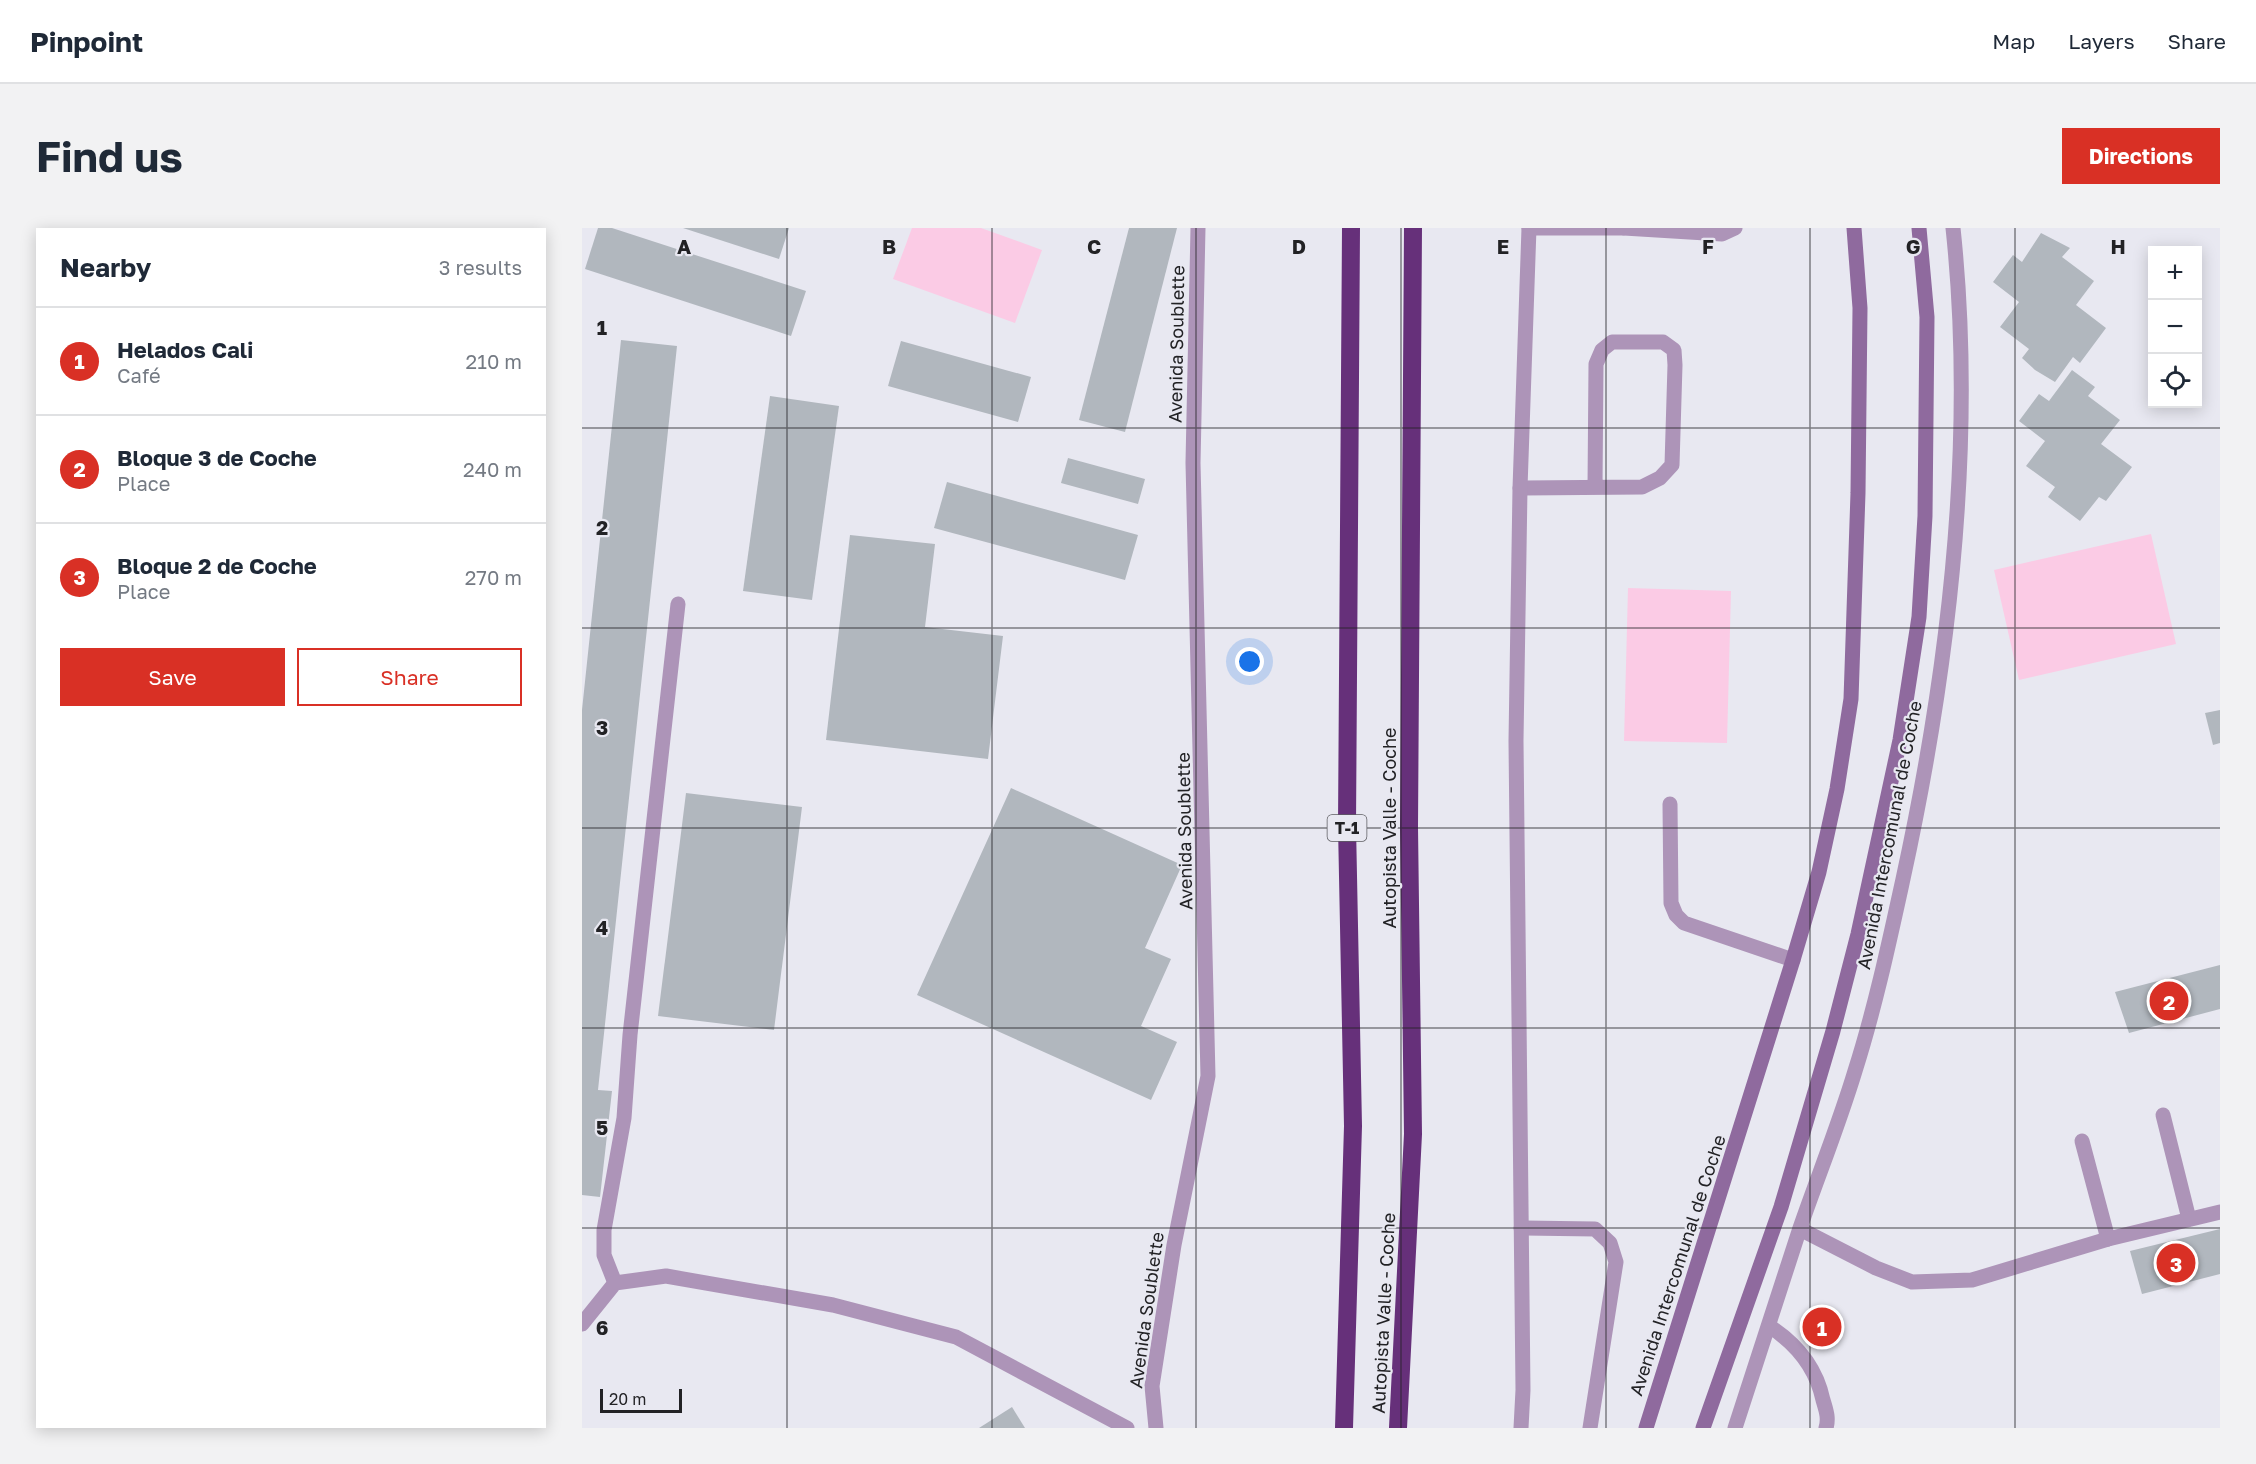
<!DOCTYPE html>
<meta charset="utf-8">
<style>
body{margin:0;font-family:"Golos Text",sans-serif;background:#f2f2f3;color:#1f2937}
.controls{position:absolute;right:18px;top:18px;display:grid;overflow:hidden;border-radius:0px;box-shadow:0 3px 15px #0003}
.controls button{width:54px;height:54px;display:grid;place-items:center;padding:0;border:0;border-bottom:2px solid #e0e1e3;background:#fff;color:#1f2937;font:30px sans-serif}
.scale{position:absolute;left:18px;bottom:15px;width:82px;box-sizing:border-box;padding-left:6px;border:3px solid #222225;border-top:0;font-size:16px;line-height:21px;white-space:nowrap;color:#222225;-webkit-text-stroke:4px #e8e8f1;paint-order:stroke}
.you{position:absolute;left:668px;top:434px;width:21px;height:21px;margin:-15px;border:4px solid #fff;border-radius:50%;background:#1a73e8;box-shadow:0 0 0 9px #1a73e833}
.badge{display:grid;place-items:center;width:39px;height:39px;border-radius:50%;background:#d93025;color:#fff;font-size:20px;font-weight:700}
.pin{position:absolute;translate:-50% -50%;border:3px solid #fff;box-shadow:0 2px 6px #0006}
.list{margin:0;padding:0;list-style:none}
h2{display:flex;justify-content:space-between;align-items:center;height:78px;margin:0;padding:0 24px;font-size:26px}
h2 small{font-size:20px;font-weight:400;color:#747a83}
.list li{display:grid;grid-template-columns:39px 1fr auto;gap:18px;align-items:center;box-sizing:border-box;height:108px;padding:0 24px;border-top:2px solid #e0e1e3}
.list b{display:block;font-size:22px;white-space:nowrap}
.list p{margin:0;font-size:20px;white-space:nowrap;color:#747a83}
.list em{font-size:20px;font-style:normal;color:#747a83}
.actions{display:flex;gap:12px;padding:18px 24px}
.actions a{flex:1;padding:14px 0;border:2px solid #d93025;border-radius:0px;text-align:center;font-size:21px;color:#d93025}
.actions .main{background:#d93025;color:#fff}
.icon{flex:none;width:33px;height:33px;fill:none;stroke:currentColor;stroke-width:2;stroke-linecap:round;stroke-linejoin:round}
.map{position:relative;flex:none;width:1638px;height:1200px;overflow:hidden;border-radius:0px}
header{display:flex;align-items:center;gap:36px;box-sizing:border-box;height:84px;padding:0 30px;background:#fff;border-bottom:2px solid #e0e1e3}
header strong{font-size:28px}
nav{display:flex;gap:33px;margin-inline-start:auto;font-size:21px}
.intro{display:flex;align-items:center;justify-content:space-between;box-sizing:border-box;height:144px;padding:0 36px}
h1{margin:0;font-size:42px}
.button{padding:15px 27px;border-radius:0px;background:#d93025;color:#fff;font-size:21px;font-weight:700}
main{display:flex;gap:36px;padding:0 36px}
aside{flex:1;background:#fff;border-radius:0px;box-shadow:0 3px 15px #0003}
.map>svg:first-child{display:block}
.green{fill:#fbcbe5}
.building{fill:#b1b7be}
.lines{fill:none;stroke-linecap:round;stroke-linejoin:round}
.lane{stroke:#ad94b8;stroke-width:15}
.street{stroke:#ad94b8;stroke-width:15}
.secondary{stroke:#8f6a9e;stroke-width:15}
.highway{stroke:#66307a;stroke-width:18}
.grid{fill:none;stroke:#222225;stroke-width:1.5;stroke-opacity:0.55}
.labels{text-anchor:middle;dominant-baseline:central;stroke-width:4.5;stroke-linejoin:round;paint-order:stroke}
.shield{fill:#e8e8f1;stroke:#5d5d62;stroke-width:1.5}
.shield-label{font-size:16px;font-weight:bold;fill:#222225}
.street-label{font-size:18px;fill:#222225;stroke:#e8e8f1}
.grid-label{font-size:20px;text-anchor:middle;font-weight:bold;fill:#222225;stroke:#e8e8f1;stroke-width:4.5;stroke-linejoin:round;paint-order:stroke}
</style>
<header>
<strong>Pinpoint</strong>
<nav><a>Map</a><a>Layers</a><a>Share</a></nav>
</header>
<div class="intro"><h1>Find us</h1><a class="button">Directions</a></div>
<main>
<aside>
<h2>Nearby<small>3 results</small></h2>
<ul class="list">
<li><span class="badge">1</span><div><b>Helados Cali</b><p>Café</p></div><em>210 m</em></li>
<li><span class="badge">2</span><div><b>Bloque 3 de Coche</b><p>Place</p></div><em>240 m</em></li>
<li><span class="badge">3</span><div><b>Bloque 2 de Coche</b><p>Place</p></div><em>270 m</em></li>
</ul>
<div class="actions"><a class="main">Save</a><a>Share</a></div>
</aside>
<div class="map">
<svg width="1638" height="1200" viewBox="0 0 1638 1200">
<rect width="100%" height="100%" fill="#e8e8f1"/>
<g class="green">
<polygon points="330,0 399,0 460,22 433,95 311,51"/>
<polygon points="1569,306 1594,416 1437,452 1412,342"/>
<polygon points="1046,360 1149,363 1145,515 1042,513"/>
</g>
<g class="building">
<polygon points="16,0 30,0 224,63 209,108 3,41"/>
<polygon points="101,0 207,0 197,31"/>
<polygon points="547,0 595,0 543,204 497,192"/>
<polygon points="1459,5 1488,20 1480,29 1512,53 1494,77 1524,100 1498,135 1491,129 1473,154 1453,142 1440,130 1447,121 1418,99 1437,74 1411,54 1431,27 1440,34"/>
<polygon points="39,112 95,118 16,862 30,863 18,969 0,967 0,482"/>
<polygon points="319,113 449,149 436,194 306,158"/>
<polygon points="1490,142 1513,159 1506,168 1538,192 1519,216 1550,239 1524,273 1517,269 1498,293 1466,269 1473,259 1444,238 1463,213 1437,193 1457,166 1467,173"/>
<polygon points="188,168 257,178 230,372 161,363"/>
<polygon points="486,230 563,251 556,276 479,255"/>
<polygon points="365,254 556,307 543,352 352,300"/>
<polygon points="268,307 353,316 343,399 421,408 406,531 244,512"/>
<polygon points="1638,482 1638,515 1631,517 1623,485"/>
<polygon points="429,560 600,637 563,720 589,731 559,798 595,814 569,872 335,767"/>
<polygon points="104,565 220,579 192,802 76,788"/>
<polygon points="1638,737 1638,781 1547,805 1533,764"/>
<polygon points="1638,1001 1638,1046 1560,1066 1548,1023"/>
<polygon points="430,1179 443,1200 397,1200"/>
</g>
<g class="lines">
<g class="lane">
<polyline points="947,0 1041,0"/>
<polyline points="1042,0 1140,6 1153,0"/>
<polyline points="938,260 1060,259 1078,250 1090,237 1093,137 1092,122 1081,114 1030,114 1020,122 1014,136 1013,259"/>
<polyline points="1088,576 1089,675 1094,687 1102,695 1211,732"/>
<polyline points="1581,887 1607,991"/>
<polyline points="1500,913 1526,1011"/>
<polyline points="1218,1001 1294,1040 1330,1054 1390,1052 1526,1011 1638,984"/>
<polyline points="33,1055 22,1027 22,1002 42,890 48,807 96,376"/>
<path d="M1187,1098C1215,1116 1234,1139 1241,1172C1244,1182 1247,1190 1244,1200"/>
<polyline points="574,1200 570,1158 592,1017 626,848 611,235 616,0"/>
</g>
<g class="street">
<polyline points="939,1000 1013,1001 1028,1015 1034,1034 1008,1200"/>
<polyline points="0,1096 33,1055 84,1048 251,1077 374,1109 545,1200"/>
<polyline points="939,1200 941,1162 934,513 938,260 947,0"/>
<path d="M1153,1200C1175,1134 1196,1067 1218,1000C1236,948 1257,896 1273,843C1293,780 1307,715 1321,651C1367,440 1394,215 1371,0"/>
</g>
<g class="secondary">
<polyline points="1064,1200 1211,732 1237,644 1255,561 1269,471 1276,265 1278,80 1272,0"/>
<polyline points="1121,1200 1199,979 1251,803 1276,706 1318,512 1337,389 1343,288 1345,89 1337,0"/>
</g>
<g class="highway">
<polyline points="762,1200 771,898 765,598 769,0"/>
<polyline points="816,1200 831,906 827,599 831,0"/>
</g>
</g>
<path class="grid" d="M205,0V1200M410,0V1200M614,0V1200M819,0V1200M1024,0V1200M1228,0V1200M1433,0V1200M0,200H1638M0,400H1638M0,600H1638M0,800H1638M0,1000H1638"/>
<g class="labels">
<rect class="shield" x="745.5" y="587" width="39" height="26" rx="4.5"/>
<g class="shield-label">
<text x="765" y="600">T-1</text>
</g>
<g class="street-label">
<text transform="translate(594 116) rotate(-89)">Avenida Soublette</text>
<text transform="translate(807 600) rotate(-90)">Autopista Valle - Coche</text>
<text transform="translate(602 603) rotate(-91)">Avenida Soublette</text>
<text transform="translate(1307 607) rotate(-79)">Avenida Intercomunal de Coche</text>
<text transform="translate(1095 1037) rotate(-72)">Avenida Intercomunal de Coche</text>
<text transform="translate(564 1082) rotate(-82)">Avenida Soublette</text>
<text transform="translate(801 1085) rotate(-87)">Autopista Valle - Coche</text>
</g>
</g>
<g class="grid-label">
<text x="102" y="26">A</text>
<text x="307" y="26">B</text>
<text x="512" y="26">C</text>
<text x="717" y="26">D</text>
<text x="921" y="26">E</text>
<text x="1126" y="26">F</text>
<text x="1331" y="26">G</text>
<text x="1536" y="26">H</text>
<text x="20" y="107">1</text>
<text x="20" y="307">2</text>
<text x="20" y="507">3</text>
<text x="20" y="707">4</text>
<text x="20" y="907">5</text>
<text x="20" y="1107">6</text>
</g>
</svg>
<div class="controls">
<button>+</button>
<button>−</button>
<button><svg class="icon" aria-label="locate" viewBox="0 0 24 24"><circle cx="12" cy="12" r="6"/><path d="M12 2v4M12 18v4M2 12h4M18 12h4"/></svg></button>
</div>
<div class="scale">20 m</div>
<div class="you"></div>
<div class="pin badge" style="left:1240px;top:1099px">1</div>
<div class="pin badge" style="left:1587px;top:773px">2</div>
<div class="pin badge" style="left:1594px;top:1035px">3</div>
</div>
</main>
